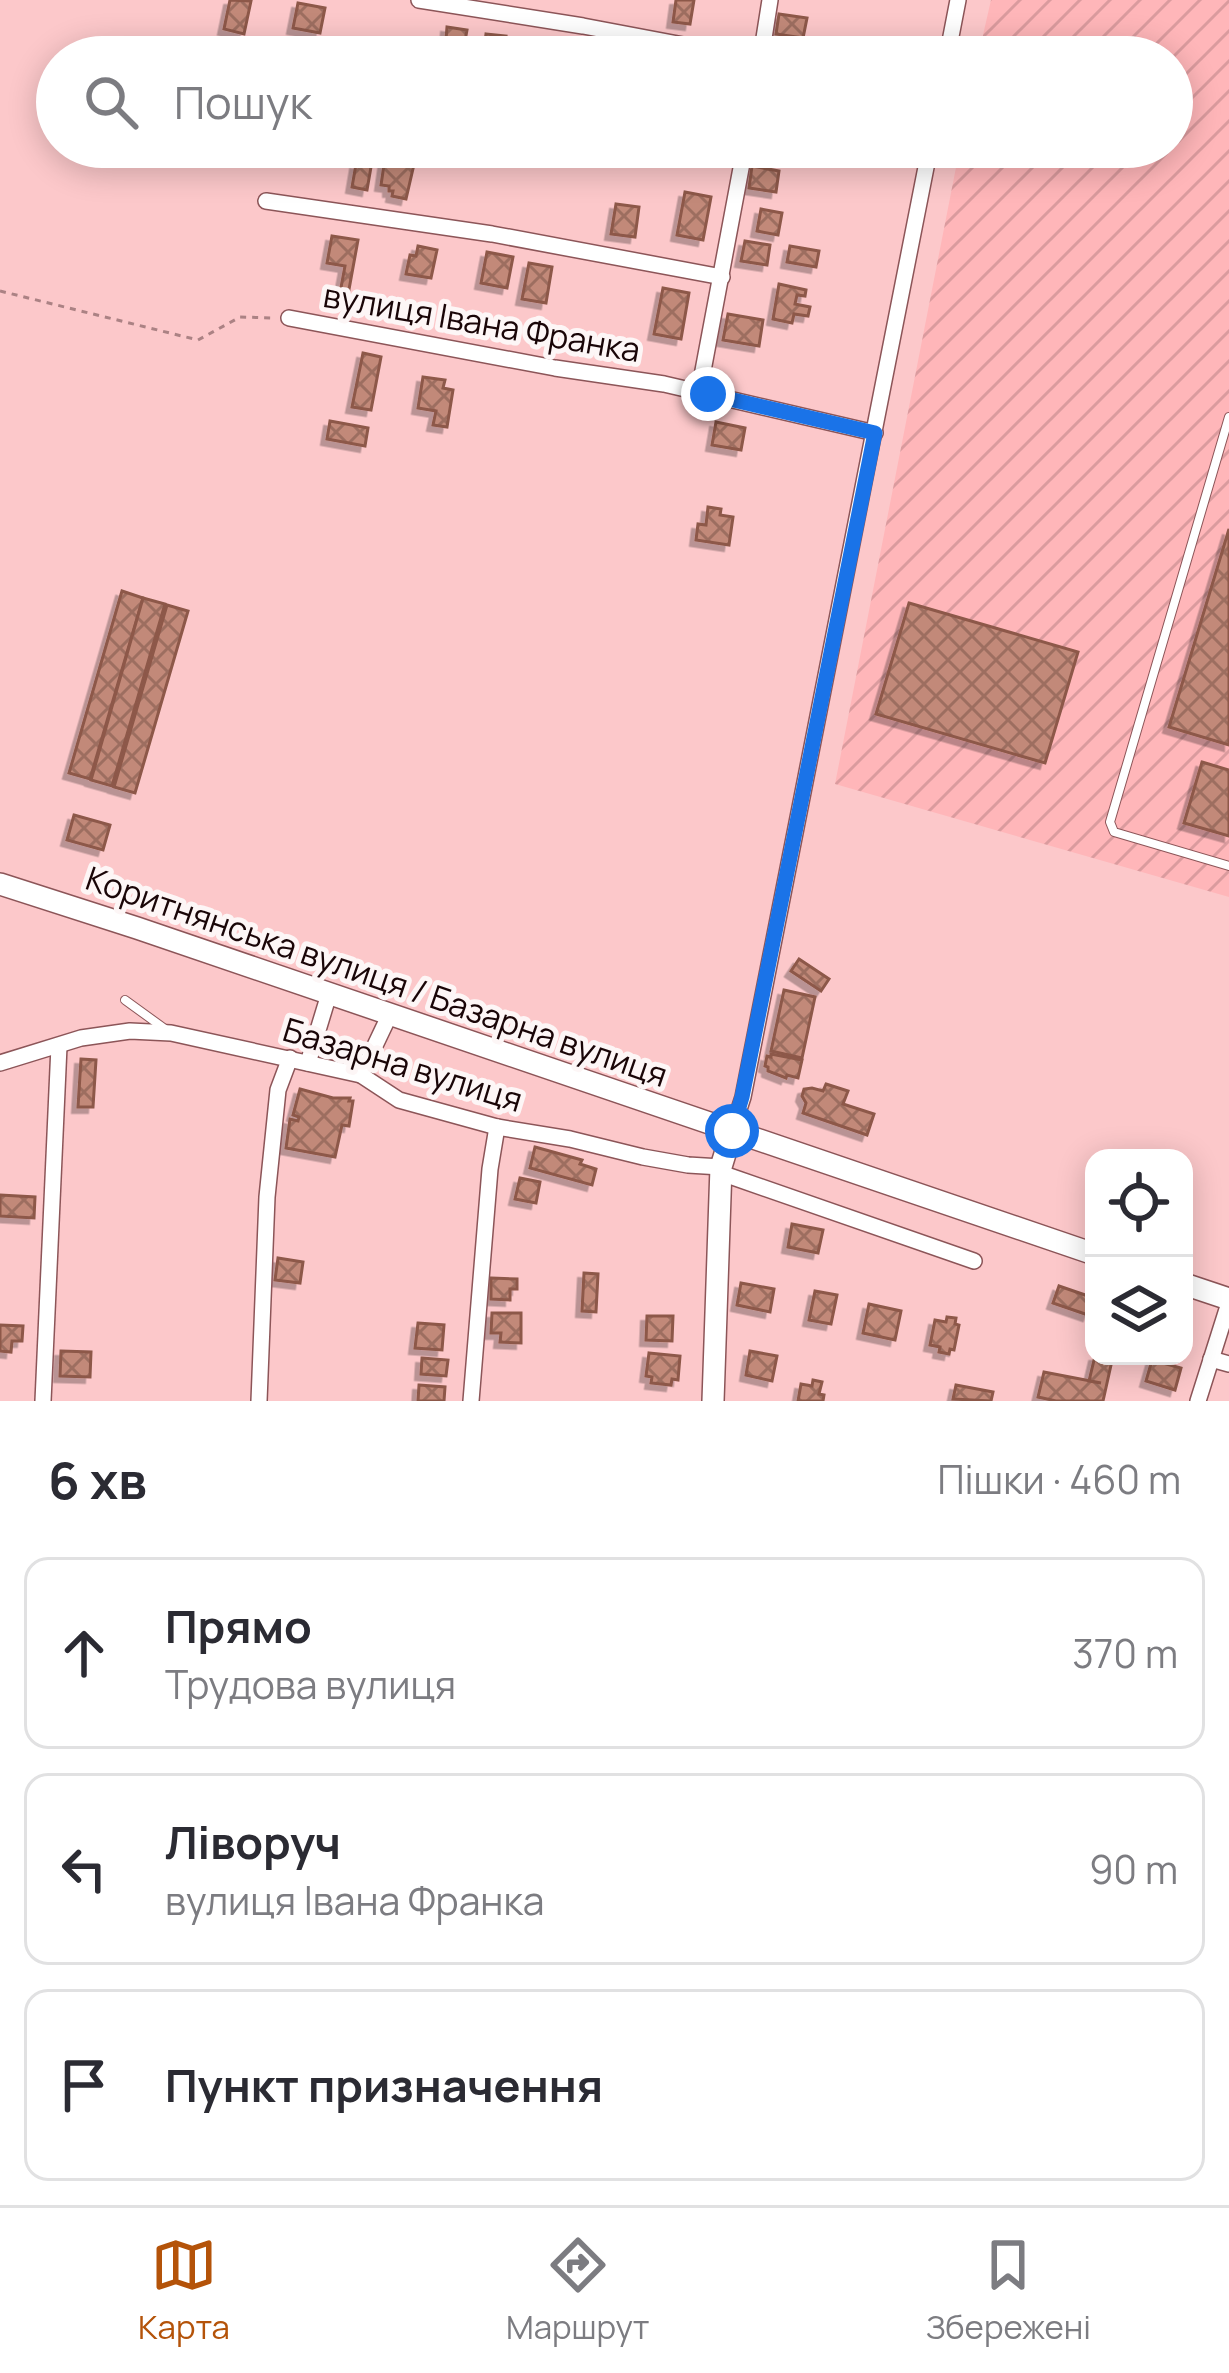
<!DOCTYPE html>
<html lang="uk">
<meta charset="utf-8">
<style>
body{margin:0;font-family:Manrope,sans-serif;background:#f2f2f3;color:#2b2b33}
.controls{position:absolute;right:36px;bottom:36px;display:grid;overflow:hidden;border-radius:24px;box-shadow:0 6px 30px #0003}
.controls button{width:108px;height:108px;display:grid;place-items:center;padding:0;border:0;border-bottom:3px solid #e1e1e2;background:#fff;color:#2b2b33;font:60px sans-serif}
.stop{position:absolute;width:36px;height:36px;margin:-27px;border:9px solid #1a73e8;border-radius:50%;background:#fff}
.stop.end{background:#1a73e8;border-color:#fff;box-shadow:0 3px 12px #0008}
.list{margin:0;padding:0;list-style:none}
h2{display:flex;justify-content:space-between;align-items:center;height:156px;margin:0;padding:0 48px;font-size:51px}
h2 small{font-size:39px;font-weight:400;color:#7c7c81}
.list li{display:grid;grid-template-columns:78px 1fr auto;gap:36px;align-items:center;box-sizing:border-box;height:192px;margin:0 24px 24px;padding:0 24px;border:3px solid #e1e1e2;border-radius:24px}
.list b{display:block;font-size:45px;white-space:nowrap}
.list p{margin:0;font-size:39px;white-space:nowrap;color:#7c7c81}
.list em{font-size:39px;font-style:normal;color:#7c7c81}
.icon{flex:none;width:66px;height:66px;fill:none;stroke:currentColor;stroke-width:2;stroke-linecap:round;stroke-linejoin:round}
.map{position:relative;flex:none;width:1229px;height:1401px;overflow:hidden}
.search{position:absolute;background:#fff;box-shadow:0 6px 30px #0003;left:36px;right:36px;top:36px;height:132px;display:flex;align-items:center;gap:30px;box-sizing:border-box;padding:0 42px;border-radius:66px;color:#7c7c81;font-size:45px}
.sheet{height:804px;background:#fff}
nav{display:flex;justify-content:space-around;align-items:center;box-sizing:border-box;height:168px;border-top:3px solid #e1e1e2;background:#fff;font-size:33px;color:#7c7c81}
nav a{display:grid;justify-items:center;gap:6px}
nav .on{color:#b45309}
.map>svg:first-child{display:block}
.industrial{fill:url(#industrial-furrows)}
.building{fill:url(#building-cross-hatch);stroke:#8d5849;stroke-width:3;filter:url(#shadow)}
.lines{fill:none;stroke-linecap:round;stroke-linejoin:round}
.lane-casing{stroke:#8c5558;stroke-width:10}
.street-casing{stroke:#8c5558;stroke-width:18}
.secondary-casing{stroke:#8c5558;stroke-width:24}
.path{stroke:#ab8284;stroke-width:3;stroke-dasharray:6 6;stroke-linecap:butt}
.lane{stroke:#fff;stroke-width:8}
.street{stroke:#fff;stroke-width:15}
.secondary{stroke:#fff;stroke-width:21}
.route{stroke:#1a73e8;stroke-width:15}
.labels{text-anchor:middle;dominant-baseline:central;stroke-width:10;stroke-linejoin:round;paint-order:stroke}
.street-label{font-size:33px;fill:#190507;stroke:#fdf6f6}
</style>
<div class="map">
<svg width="1229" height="1401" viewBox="0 0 1229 1401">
<defs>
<pattern id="industrial-furrows" width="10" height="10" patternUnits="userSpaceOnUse" patternTransform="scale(3)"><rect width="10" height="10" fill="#ffb6b9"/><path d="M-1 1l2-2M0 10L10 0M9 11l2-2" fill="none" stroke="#da9b9e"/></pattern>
<pattern id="building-cross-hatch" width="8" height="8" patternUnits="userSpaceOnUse" patternTransform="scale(3)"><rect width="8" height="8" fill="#c28979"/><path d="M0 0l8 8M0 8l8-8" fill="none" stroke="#9d6e61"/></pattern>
<filter id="shadow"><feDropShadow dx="-5.5" dy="5.5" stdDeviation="0" flood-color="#0004"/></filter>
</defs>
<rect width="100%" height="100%" fill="#fcc8ca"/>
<polygon class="industrial" points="991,0 1229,0 1229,897 835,784 960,147 1172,147 1172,57 978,57"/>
<g class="building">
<polygon points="230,0 251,1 244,34 224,29"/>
<polygon points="676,0 694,0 690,24 673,22"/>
<polygon points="298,3 325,8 320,33 293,28"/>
<polygon points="779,14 807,18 803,38 776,34"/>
<polygon points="447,27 467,30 463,52 435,49 436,38 446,39"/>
<polygon points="486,34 506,36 503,57 483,57"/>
<polygon points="397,157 415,160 406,199 392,196 393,191 389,191 389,186 381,185 385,158 397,160"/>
<polygon points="356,164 371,167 367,190 352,187"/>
<polygon points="752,166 779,171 776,192 749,188"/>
<polygon points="685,192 711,197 703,240 677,235"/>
<polygon points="616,204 639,207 635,237 611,234"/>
<polygon points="761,209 782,213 778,235 757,231"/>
<polygon points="332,236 358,240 348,295 340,293 345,266 327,263"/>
<polygon points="745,241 770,245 767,265 741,261"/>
<polygon points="418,246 437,250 431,278 406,274 410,255 416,256"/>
<polygon points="790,246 819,251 816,267 787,262"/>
<polygon points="487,252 513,257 507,288 481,283"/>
<polygon points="529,263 552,267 546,303 522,299"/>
<polygon points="779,284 806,290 805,296 797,295 795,304 810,307 808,316 794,314 792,323 773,319"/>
<polygon points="663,288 689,293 681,339 654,334"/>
<polygon points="728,314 763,320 759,346 723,340"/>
<polygon points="363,353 381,357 371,410 352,407"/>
<polygon points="423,377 445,380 443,388 453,390 447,427 433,425 436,411 418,408"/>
<polygon points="330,421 368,428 365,446 327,439"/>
<polygon points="716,422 745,428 741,450 712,445"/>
<polygon points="708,507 721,509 720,515 733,517 729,545 696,540 698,524 706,525"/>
<polygon points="1229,529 1229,745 1169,727"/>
<polygon points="122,591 143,598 90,779 69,773"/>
<polygon points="143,598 165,604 112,786 91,780"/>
<polygon points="909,603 1078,652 1045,763 876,714"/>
<polygon points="167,605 188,611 135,793 114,787"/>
<polygon points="1202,762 1229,770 1229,836 1184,823"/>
<polygon points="74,815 110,825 103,850 67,840"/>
<polygon points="799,959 829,979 821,991 791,971"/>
<polygon points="784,990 815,997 802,1058 771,1051"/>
<polygon points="771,1054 802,1060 798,1078 787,1075 786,1078 768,1071 768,1067 765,1066 767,1056 771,1057"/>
<polygon points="81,1059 96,1060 93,1107 78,1107"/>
<polygon points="826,1084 848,1091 843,1104 874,1114 867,1135 803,1113 806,1103 802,1096 804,1089 812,1088 823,1091"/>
<polygon points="300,1089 333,1098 350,1098 349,1101 353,1101 349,1126 342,1125 335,1157 286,1148 290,1119 298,1121 299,1117 293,1115"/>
<polygon points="535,1147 582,1160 580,1164 596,1169 592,1185 530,1168"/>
<polygon points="520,1178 540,1182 536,1203 515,1199"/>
<polygon points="0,1195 35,1197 34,1218 0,1216"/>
<polygon points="792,1224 823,1230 818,1253 788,1247"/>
<polygon points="278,1258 303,1262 300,1283 275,1280"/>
<polygon points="584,1273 598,1274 596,1312 582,1311"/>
<polygon points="491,1278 517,1279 517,1289 510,1289 510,1300 491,1299"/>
<polygon points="741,1283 774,1289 770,1312 737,1305"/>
<polygon points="1059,1286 1094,1298 1088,1315 1053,1303"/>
<polygon points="815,1291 837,1295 831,1324 809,1320"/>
<polygon points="869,1304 901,1311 895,1340 863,1333"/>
<polygon points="492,1313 521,1313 521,1343 500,1342 501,1333 491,1333"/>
<polygon points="647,1316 673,1316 672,1341 646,1340"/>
<polygon points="947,1317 956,1318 955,1324 959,1325 954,1350 950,1349 949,1354 939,1352 940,1347 930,1345 935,1320 946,1322"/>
<polygon points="418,1323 444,1325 442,1350 415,1348"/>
<polygon points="0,1325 23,1326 22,1341 12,1341 11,1352 0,1351"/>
<polygon points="61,1351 91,1352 90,1377 60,1376"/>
<polygon points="750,1351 777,1356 772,1381 746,1375"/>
<polygon points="649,1353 680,1356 678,1380 672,1379 671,1385 651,1383 652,1377 646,1376"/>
<polygon points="1095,1356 1113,1356 1103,1401 1056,1401 1038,1397 1044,1372 1101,1383 1089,1381"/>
<polygon points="422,1358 448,1360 446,1376 421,1374"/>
<polygon points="1152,1360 1181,1368 1175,1390 1146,1381"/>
<polygon points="813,1380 822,1382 819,1394 824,1395 823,1401 798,1401 801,1384 812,1386"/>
<polygon points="419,1385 445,1387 444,1401 418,1401"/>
<polygon points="956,1385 993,1392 991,1401 953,1399"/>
</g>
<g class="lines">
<defs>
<g id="lane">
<polyline points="1229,417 1110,822 1114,832 1229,866"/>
<polyline points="125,1000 165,1029"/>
</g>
<g id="street">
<polyline points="419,0 583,26 747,57"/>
<polyline points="761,57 770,0"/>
<polyline points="947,57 958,0"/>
<polyline points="266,201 492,234 722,277"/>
<polyline points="289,318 555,368 664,384 875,433"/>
<polyline points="708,394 703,387 702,376 745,147"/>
<polyline points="0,1063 81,1038 130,1031 171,1033 361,1075 399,1100 497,1127 570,1139 643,1157 688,1165 721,1167"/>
<polyline points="308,1063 329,994"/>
<polyline points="361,1075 390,1014"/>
<polyline points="732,1131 743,1097 930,147"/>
<polyline points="721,1173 974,1261"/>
<polyline points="1211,1359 1229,1364"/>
<polyline points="43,1401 59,1046"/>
<polyline points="259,1401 267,1197 278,1090 290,1058"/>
<polyline points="471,1401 490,1169 497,1127"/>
<polyline points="1198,1401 1229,1303"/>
</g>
<g id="secondary">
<polyline points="0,884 137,928 1094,1254"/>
<polyline points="1184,1284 1229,1299"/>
<polyline points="713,1401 721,1167 732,1131"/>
</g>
</defs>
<use href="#lane" class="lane-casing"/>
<use href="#street" class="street-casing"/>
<use href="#secondary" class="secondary-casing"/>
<polyline class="path" points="0,291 198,340 240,317 274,318"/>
<use href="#lane" class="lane"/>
<use href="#street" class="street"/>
<use href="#secondary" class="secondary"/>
</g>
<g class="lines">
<polyline class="route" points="708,394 875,433 742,1097 732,1131"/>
</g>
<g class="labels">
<g class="street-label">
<text transform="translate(482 322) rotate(10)">вулиця Івана Франка</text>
<text transform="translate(377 976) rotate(19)">Коритнянська вулиця / Базарна вулиця</text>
<text transform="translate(403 1064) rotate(17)">Базарна вулиця</text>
</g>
</g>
</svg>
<div class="controls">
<button><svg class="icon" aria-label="locate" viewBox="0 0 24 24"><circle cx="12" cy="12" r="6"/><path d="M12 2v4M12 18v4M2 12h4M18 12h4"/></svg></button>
<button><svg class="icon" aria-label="layers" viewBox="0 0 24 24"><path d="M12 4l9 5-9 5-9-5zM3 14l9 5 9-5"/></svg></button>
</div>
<div class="stop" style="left:732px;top:1131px"></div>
<div class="stop end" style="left:708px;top:394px"></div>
<div class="search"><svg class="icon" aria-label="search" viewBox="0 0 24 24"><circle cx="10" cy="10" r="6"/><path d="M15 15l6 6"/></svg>Пошук</div>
</div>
<section class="sheet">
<h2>6 хв<small>Пішки · 460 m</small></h2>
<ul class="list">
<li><svg class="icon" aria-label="ahead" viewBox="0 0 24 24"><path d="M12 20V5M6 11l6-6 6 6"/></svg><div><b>Прямо</b><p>Трудова вулиця</p></div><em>370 m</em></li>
<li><svg class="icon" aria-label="left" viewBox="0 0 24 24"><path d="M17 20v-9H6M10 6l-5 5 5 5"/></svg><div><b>Ліворуч</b><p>вулиця Івана Франка</p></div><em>90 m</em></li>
<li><svg class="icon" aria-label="arrive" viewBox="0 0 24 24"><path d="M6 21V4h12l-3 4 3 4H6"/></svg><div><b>Пункт призначення</b></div></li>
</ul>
</section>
<nav>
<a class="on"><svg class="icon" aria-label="map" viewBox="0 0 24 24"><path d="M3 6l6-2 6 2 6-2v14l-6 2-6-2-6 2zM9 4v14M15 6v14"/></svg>Карта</a>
<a><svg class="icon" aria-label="directions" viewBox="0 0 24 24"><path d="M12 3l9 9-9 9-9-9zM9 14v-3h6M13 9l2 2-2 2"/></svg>Маршрут</a>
<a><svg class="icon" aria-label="saved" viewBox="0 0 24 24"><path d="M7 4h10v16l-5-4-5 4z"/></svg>Збережені</a>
</nav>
